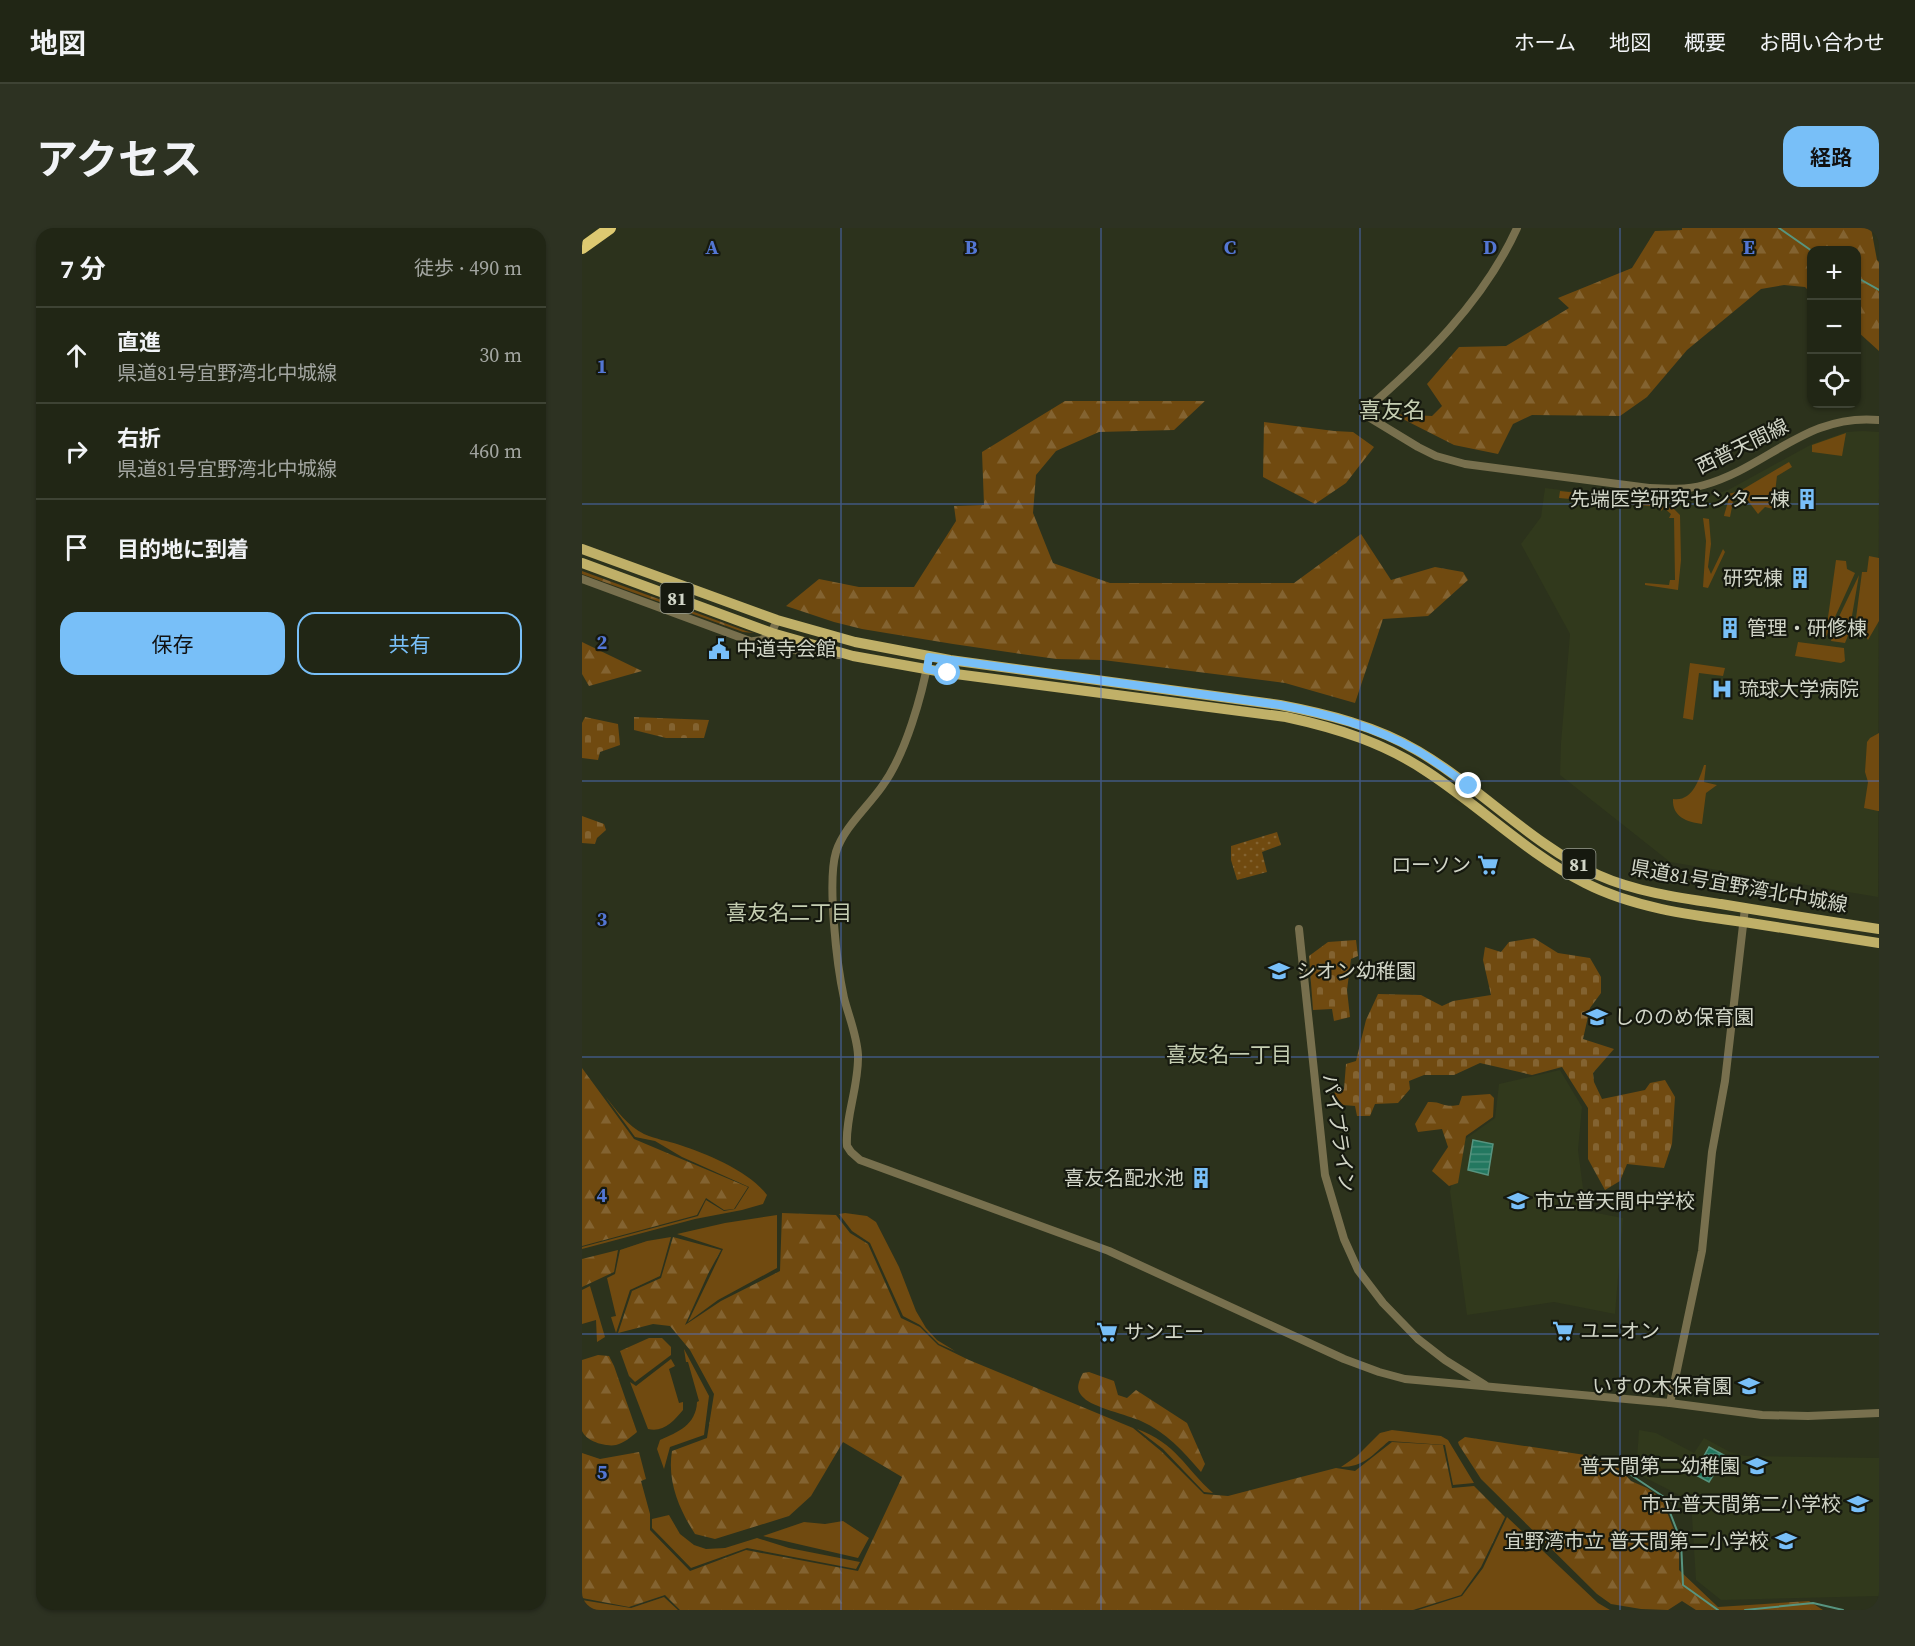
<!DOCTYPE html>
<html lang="ja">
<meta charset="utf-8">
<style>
body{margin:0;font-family:"Source Serif 4","Noto Sans JP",serif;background:#2d3222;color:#f1f3f6}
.controls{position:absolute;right:18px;top:18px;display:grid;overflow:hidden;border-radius:12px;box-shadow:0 2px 4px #0004}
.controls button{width:54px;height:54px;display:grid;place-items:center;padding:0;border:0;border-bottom:2px solid #3e4334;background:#212615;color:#f1f3f6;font:30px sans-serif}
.stop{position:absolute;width:18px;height:18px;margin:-14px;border:4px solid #78bff8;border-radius:50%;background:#fff}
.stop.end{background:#78bff8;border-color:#fff;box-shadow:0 2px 6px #0008}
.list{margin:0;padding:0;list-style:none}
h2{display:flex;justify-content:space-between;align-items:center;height:78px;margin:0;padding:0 24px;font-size:26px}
h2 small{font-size:20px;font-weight:400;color:#a2a5a0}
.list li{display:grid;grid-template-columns:39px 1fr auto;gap:18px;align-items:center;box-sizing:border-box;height:96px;padding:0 24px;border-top:2px solid #3e4334}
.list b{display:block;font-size:22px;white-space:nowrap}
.list p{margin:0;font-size:20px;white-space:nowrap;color:#a2a5a0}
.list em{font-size:20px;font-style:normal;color:#a2a5a0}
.actions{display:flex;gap:12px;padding:18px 24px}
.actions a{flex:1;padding:14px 0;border:2px solid #78bff8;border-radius:18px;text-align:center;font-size:21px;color:#78bff8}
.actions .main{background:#78bff8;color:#111}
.icon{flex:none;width:33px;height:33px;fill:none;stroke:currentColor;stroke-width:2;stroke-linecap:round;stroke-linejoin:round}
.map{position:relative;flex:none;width:1297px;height:1382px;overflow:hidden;border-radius:18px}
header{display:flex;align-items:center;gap:36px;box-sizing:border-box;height:84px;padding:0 30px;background:#212615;border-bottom:2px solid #3e4334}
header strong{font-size:28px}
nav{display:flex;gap:33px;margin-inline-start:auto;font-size:21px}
.intro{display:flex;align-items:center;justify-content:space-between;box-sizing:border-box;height:144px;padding:0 36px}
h1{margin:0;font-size:42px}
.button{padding:15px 27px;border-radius:18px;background:#78bff8;color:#111;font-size:21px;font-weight:700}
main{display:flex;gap:36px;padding:0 36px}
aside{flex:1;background:#212615;border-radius:18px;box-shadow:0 2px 4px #0004}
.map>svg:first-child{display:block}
.built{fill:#31391c}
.grass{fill:#704a10}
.forest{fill:url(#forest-firs)}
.cemetery{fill:url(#cemetery-stones)}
.park{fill:url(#park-dots)}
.water{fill:url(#water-rules);stroke:#57947f;stroke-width:1.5}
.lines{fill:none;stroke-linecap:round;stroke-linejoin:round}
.stream{stroke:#57947f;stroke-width:2}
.minor{stroke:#78704e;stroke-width:8}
.major{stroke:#c0b068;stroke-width:10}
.highway{stroke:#ddc971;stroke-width:12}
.route{stroke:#78bff8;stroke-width:8}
.grid{fill:none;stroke:#5376d3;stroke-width:1.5;stroke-opacity:0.55}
.labels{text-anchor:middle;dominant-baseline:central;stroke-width:4.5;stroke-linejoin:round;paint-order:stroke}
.shield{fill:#16190f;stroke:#999d90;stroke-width:1.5}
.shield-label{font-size:18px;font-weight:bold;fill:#d1d5c7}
.street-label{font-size:20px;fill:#d1d5c7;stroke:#16190f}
.poi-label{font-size:20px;fill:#d1d5c7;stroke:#16190f;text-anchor:end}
.neighbourhood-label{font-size:21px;fill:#c5ceb2;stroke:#16190f}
.quarter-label{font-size:22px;fill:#c5ceb2;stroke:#16190f}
.grid-label{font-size:20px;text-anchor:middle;font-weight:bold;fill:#5376d3;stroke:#16190f;stroke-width:4.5;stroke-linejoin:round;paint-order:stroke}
</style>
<header>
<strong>地図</strong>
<nav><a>ホーム</a><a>地図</a><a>概要</a><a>お問い合わせ</a></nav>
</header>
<div class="intro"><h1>アクセス</h1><a class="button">経路</a></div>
<main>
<aside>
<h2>7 分<small>徒歩 · 490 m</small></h2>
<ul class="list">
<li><svg class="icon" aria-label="ahead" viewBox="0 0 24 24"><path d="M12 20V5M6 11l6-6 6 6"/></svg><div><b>直進</b><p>県道81号宜野湾北中城線</p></div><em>30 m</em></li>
<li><svg class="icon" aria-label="right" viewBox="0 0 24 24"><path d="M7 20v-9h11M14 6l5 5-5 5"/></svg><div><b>右折</b><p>県道81号宜野湾北中城線</p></div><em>460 m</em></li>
<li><svg class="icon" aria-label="arrive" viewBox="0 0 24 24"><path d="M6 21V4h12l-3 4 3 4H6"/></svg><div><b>目的地に到着</b></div></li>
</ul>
<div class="actions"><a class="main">保存</a><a>共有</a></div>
</aside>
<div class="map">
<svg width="1297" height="1382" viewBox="0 0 1297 1382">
<defs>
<pattern id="forest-firs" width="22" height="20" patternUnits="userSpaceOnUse" patternTransform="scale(1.5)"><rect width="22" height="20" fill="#704a10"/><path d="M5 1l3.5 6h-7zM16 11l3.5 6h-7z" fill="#836331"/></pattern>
<pattern id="cemetery-stones" width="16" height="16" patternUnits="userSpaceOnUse" patternTransform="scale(1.5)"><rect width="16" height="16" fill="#704a10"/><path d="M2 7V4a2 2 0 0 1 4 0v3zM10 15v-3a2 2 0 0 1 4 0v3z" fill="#836331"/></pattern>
<pattern id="park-dots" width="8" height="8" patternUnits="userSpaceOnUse" patternTransform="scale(1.5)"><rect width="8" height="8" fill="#704a10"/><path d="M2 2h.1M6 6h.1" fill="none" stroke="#836331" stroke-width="1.8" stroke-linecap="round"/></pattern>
<pattern id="water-rules" width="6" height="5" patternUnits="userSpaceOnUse" patternTransform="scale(1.5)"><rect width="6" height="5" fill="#237860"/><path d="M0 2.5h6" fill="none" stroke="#4c907c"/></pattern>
</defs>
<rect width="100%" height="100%" fill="#2c321c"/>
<g class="built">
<polygon points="1281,203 1297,204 1296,669 1088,634 978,547 979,515 988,406 939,316 959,289 963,260 1081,274 1124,270 1148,261 1230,216 1264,204"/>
<polygon points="978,842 1000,879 996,922 1004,983 1041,990 1033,1086 972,1074 885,1087 868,963 879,914 913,890 917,856"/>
<polygon points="1057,1202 1074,1205 1112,1225 1122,1210 1148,1224 1163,1228 1297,1230 1297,1368 1139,1372 1114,1352 1109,1273 1054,1245"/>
</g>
<g class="grass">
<polygon points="1264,205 1260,228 1230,224 1230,217"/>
<path d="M1207,234L1210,239L1195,248L1191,281L1183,279L1176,286L1160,265L1151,274L1148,289L1142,288C1143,282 1148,272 1146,266L1158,263Z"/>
<polygon points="978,263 1086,275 1098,287 1099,332 1096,362 1063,357 1063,355 1087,357 1088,352 1093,352 1092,290 1087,290 1089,286 1082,280 1079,283 1079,279 977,270"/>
<polygon points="1121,290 1127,291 1129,316 1126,339 1129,346 1141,321 1143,324 1126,360 1121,359 1124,313"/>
<polygon points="1287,328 1297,330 1297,393 1286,412 1280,403 1273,398 1280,344 1285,344"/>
<polygon points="1254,332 1264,333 1265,341 1273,345 1243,411"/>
<polygon points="1277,347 1267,405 1263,415 1249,413 1252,399"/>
<polygon points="1216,414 1262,420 1263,433 1259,435 1213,428"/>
<polygon points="1108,435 1143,440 1141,448 1117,445 1111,492 1101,490"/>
<polygon points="1297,505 1297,583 1296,583 1282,580 1286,554 1283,544 1285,514 1288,510"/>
<path d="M1122,537H1124L1122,554L1135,557L1124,565L1120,596C1105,594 1090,589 1091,571C1110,574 1117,552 1122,537Z"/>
<path d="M23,868C35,883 45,897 62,906C73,911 86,913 98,917C125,926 167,943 185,967L181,976L160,982L113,991L0,1021V1019L116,988L124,972L142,983L153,981L167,959L100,929L73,913L53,909Z"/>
<polygon points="263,985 285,988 294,994 317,1039 334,1083 344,1100 355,1112 373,1123 357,1116 338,1097 321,1088 288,1015 270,1003 257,986"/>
<polygon points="195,987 195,1040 136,1072 106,1094 141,1021 95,1006 143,995"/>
<polygon points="89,1009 78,1048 48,1062 34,1105 29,1089 34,1088 25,1050 33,1046 38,1022 65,1013"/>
<polygon points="8,1058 23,1109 15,1114 14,1092 0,1096 0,1062"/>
<path d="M102,1121L127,1168L122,1207L88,1219L82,1241L75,1221L78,1212C96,1204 114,1197 115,1174L117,1173L106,1134H104Z"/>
<path d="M89,1131L93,1138L87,1141L97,1175L101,1174V1182C92,1193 81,1205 66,1201L48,1154L54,1158Z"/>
<path d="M555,1201C594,1215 603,1240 631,1265L622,1264L581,1221Z"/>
<path d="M810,1202L859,1208L866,1212L892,1255L871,1257L863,1217L807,1213C790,1227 782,1239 759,1239L775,1228L798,1205Z"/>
<polygon points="87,1287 98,1306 112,1317 124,1321 143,1320 175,1310 207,1320 278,1334 274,1341 165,1320 109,1340 70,1300 70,1291"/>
<polygon points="925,1289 1016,1375 1028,1382 836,1382 880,1368 901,1340"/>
<polygon points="261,1293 287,1310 276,1330 181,1308 222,1294 243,1296"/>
<polygon points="82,1369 96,1382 0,1382 0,1372 49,1380"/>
</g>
<g class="forest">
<polygon points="1100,0 1289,0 1295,32 1297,34 1297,123 1275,103 1274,22 1230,22 1229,65 1223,59 1202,57 1179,61 1105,122 1065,169 1038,188 950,187 931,196 916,226 872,217 811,186 850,188 860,178 845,156 877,119 924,118 987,80 976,70 1050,40 1073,3 1100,2"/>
<polygon points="483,173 623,173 592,202 517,204 474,223 454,247 451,285 471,335 528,355 712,355 779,306 809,352 853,339 881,344 886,352 846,388 801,391 773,475 703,455 521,432 474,431 371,416 280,401 252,394 204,378 237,351 277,359 332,359 374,293 372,278 402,277 400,224"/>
<polygon points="682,194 752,203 771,204 792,219 764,255 733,276 681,249"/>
<polygon points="0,343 164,403 172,405 161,404 0,346"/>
<polygon points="0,414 60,443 7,458 0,446"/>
<polygon points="0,840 52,911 166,959 152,981 142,982 124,970 115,987 0,1018"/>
<path d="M908,866L912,870L911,889L884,908L876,955L867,958L850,943L866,919L860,901L836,904L833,896L846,874C860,873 861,880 877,877L880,868Z"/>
<path d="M200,985L254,987L268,1005L286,1016L319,1090L338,1099L356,1117L387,1132L551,1200L579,1223L622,1266L646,1268L754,1240L773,1243L810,1214L861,1217L870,1260L892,1258L923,1289L899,1339L879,1367L831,1382H98L83,1367L47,1379L0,1370V1225L18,1231L57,1224L64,1251L59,1253L68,1286V1302L108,1343L164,1322L276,1343L320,1249L261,1214L229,1268L207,1288L133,1311L113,1306C97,1281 85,1253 90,1223L125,1210L132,1166L108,1122L88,1098L71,1096L36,1105L50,1063L79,1050L91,1009L139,1022L126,1046L103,1097L139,1073L198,1043Z"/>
<polygon points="36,1022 32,1044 0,1059 0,1031"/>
<polygon points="67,1110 80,1110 89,1119 89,1127 53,1154 47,1148 38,1123"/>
<path d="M16,1127L27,1128L32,1138L55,1204C49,1209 42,1215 34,1217C23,1219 4,1213 0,1203V1132Z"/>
<path d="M507,1144L532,1153L536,1167L545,1170L554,1162L605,1195L623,1236L619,1244C601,1223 584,1204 559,1193C546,1187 510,1179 502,1170C493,1162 496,1155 501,1145Z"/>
<polygon points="883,1209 1023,1230 1032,1235 1049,1253 1065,1260 1080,1271 1097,1315 1097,1342 1136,1379 1227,1373 1241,1382 1114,1382 1100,1373 1086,1382 1059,1381 1029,1376 1015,1366 899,1251 877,1217 876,1214"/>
</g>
<g class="cemetery">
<polygon points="3,489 36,496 38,517 18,524 16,532 0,530 0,495"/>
<polygon points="52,489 127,492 122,510 84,510 52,502"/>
<polygon points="0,588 22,596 24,602 15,610 13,616 0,615"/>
<polygon points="952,710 976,725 1008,730 1019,749 1019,765 1008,780 1001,811 1032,821 1011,845 1012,854 1020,871 1063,862 1068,855 1083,852 1093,869 1090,916 1082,940 1045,936 1038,953 1023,962 1006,931 1006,880 980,839 950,847 898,835 872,847 842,847 827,853 828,861 816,875 793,876 788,888 775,888 773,878 749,876 752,865 762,861 764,836 774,833 784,792 796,766 839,767 860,778 871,773 909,767 901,732 903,719 919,724 927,714"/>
<polygon points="774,712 776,728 769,731 765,762 768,789 752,793 750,781 731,782 727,728 746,714"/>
</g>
<polygon class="park" points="695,604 699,617 680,624 685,644 655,652 649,632 649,618"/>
<g class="water">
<polygon points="891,912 911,916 906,947 886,942"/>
<polygon points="1127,1219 1149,1231 1141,1245 1135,1241 1127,1254 1112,1246"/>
</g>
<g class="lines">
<g class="stream">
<polyline points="1197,0 1230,23"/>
<polyline points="1274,49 1297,62"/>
<polyline points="1047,1238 1049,1247 1082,1269 1099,1313 1101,1357 1136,1382"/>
<polyline points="1163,1382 1231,1375 1261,1382"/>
</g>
<g class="minor">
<path d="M935,0C902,73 840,134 780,185L836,219L854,228L883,236L1067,260C1086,261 1104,262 1122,257C1186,239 1224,185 1297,192"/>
<path d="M0,351L168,413C198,421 227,425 257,427"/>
<path d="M172,413C187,412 190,405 195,392"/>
<path d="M347,429C340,467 324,525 301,557C286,579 262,599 254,624C245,654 255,738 262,770C267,789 275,808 276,827C277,858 263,889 265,918L269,924L278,932L527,1023L762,1131L797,1144L823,1151L1088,1175L1180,1187L1226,1188L1297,1185"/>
<polyline points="717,701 743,947 762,1011 776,1042 801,1075 836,1111 863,1132 903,1157"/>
<polyline points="1088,1175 1120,1023 1130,924 1143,853 1163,680"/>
</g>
<g class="major">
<path d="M0,321L195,392L273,414L368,432L698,477C745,486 794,498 836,523C899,560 949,616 1016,647C1054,664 1098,670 1139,676C1192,685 1244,693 1297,701"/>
<path d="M0,335L190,405L271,428L366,445L704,489C755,500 803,515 847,545C900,580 946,626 1003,655C1052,680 1109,687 1162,694C1207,701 1252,708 1297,715"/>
</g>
<polyline class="highway" points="0,20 28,0"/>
</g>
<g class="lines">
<path class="route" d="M366,445L345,441L347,429L698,477C745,486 791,498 834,522C852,532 870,546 887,558"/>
</g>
<path class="grid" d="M259,0V1382M519,0V1382M778,0V1382M1038,0V1382M0,276H1297M0,553H1297M0,829H1297M0,1106H1297"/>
<defs>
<symbol id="building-bare" viewBox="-9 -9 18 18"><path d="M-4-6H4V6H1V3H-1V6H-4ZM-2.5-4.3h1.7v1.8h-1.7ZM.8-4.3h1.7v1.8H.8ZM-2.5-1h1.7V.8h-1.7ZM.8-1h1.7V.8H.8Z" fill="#78bff8" stroke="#16190f" stroke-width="2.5" paint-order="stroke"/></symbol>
<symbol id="civic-bare" viewBox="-9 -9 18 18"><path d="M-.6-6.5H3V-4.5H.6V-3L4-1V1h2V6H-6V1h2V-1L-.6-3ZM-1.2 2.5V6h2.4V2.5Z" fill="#78bff8" stroke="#16190f" stroke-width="2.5" paint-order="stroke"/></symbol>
<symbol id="hospital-bare" viewBox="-9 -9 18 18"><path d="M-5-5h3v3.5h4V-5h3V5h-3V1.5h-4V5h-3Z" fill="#78bff8" stroke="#16190f" stroke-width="2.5" paint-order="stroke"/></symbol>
<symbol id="supermarket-bare" viewBox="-9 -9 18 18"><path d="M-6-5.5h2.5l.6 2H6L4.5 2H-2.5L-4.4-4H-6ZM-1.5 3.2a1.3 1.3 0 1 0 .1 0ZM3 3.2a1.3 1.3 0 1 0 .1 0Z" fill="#78bff8" stroke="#16190f" stroke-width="2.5" paint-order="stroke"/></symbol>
<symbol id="school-bare" viewBox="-9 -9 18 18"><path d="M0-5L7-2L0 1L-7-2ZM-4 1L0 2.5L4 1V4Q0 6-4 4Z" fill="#78bff8" stroke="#16190f" stroke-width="2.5" paint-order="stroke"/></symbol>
</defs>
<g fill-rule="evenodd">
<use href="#building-bare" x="1210" y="256" width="30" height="30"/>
<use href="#building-bare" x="1203" y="335" width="30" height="30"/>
<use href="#building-bare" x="1133" y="385" width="30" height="30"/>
<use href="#civic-bare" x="122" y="406" width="30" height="30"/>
<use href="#hospital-bare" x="1125" y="446" width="30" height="30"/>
<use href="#supermarket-bare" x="891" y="622" width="30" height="30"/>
<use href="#school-bare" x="682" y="728" width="30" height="30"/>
<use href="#school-bare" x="1000" y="774" width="30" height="30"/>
<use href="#building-bare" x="604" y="935" width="30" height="30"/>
<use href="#school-bare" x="921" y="958" width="30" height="30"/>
<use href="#supermarket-bare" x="966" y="1088" width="30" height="30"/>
<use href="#supermarket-bare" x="510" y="1089" width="30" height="30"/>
<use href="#school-bare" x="1152" y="1143" width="30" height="30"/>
<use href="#school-bare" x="1160" y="1223" width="30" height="30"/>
<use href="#school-bare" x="1261" y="1261" width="30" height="30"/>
<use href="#school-bare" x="1189" y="1298" width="30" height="30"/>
</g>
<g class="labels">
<g class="shield">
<rect x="78.5" y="355" width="33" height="30" rx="4.5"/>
<rect x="980.5" y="621" width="33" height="30" rx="4.5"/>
</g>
<g class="shield-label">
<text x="95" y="370">81</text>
<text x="997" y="636">81</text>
</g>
<g class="street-label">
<text transform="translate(1160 218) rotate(-26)">西普天間線</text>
<text transform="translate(1157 658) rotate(10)">県道81号宜野湾北中城線</text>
<text transform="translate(757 905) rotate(81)">パイプライン</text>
</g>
<g class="poi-label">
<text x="1208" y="271">先端医学研究センター棟</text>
<text x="1201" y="350">研究棟</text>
<text x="1165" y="400" text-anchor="start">管理・研修棟</text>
<text x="154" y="421" text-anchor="start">中道寺会館</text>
<text x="1157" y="461" text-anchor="start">琉球大学病院</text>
<text x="889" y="637">ローソン</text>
<text x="714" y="743" text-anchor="start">シオン幼稚園</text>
<text x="1032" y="789" text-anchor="start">しののめ保育園</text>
<text x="602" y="950">喜友名配水池</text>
<text x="953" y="973" text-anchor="start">市立普天間中学校</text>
<text x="998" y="1103" text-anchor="start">ユニオン</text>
<text x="542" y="1104" text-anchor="start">サンエー</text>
<text x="1150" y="1158">いすの木保育園</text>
<text x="1158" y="1238">普天間第二幼稚園</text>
<text x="1259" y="1276">市立普天間第二小学校</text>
<text x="1187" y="1313">宜野湾市立 普天間第二小学校</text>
</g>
<g class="neighbourhood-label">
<text x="207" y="684">喜友名二丁目</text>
<text x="647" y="826">喜友名一丁目</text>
</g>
<g class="quarter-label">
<text x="810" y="182">喜友名</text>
</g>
</g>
<g class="grid-label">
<text x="130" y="26">A</text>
<text x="389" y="26">B</text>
<text x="648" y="26">C</text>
<text x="908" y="26">D</text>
<text x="1167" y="26">E</text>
<text x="20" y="145">1</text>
<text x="20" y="421">2</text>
<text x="20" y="698">3</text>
<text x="20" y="974">4</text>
<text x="20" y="1251">5</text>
</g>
</svg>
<div class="controls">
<button>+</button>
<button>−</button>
<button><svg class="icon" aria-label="locate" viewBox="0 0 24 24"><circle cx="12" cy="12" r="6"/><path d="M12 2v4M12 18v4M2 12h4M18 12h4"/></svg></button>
</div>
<div class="stop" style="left:366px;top:445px"></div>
<div class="stop end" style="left:887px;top:558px"></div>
</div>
</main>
